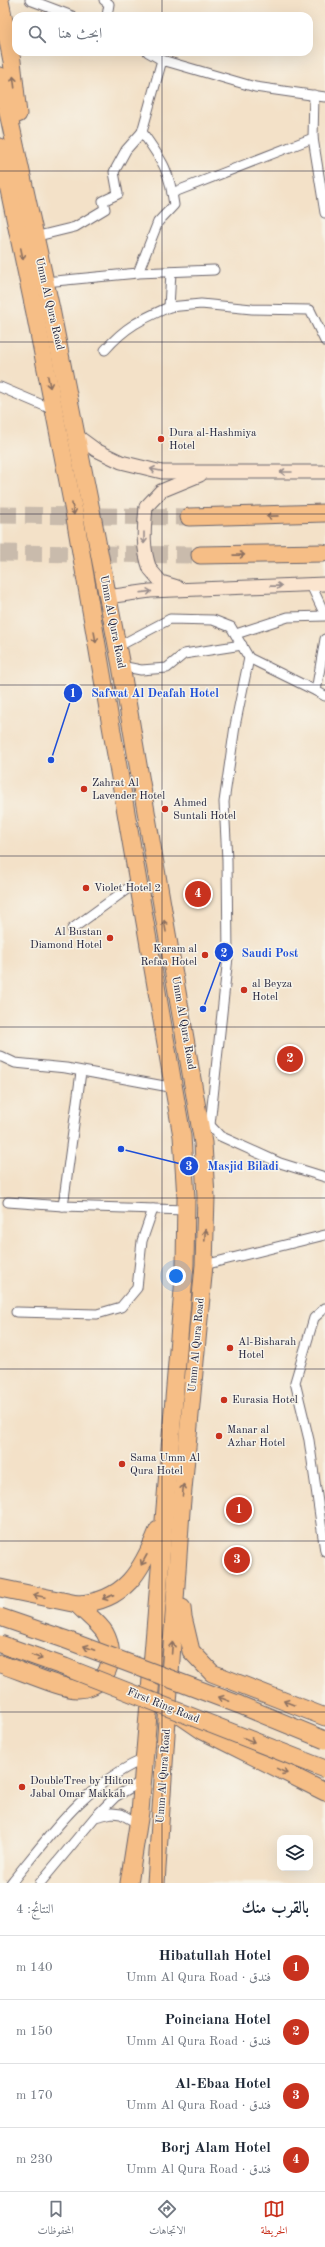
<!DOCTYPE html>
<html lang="ar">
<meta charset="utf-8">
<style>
body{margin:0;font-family:"Old Standard TT",Amiri,serif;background:#f6f6f7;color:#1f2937;direction:rtl}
.controls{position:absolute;right:12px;bottom:12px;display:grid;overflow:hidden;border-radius:8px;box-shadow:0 4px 16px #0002}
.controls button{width:36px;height:36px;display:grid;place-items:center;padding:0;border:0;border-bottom:1px solid #e0e1e3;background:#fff;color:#1f2937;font:20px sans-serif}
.you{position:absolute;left:176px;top:1276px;width:14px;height:14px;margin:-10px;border:3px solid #fff;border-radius:50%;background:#1a73e8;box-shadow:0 0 0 6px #1a73e833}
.badge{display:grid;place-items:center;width:26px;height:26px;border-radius:50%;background:#c8321e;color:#fff;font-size:13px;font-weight:700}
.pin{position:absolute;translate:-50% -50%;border:2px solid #fff;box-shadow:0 1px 4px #0006}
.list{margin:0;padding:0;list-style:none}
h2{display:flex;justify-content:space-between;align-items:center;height:52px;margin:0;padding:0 16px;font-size:17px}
h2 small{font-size:13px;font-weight:400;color:#747a83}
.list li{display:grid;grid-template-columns:26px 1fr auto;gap:12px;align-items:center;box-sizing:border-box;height:64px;padding:0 16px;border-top:1px solid #e0e1e3}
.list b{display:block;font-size:15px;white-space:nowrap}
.list p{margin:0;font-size:13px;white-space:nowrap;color:#747a83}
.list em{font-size:13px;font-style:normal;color:#747a83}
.icon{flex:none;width:22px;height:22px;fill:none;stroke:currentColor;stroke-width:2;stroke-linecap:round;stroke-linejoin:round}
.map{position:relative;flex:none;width:325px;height:1883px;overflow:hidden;direction:ltr}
.search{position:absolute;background:#fff;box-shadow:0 4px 16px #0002;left:12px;right:12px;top:12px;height:44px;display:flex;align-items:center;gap:10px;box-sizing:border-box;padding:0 14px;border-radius:12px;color:#747a83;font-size:15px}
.sheet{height:308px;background:#fff}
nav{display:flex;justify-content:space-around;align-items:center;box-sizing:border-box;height:56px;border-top:1px solid #e0e1e3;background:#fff;font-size:11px;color:#747a83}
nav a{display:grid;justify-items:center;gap:2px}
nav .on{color:#c8321e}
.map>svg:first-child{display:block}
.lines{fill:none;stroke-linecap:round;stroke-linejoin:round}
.highway-tunnel{stroke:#c9bbac;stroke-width:17;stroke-dasharray:17 8;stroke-linecap:butt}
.street-casing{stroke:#6b656c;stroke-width:11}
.secondary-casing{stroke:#6b656c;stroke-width:15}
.highway-casing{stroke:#6b656c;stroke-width:19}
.street{stroke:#fff;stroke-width:9}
.secondary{stroke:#fbe5cf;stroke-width:13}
.highway{stroke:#f6be86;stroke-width:17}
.secondary-bridge-casing{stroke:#6b656c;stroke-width:15;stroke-linecap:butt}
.highway-bridge-casing{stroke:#6b656c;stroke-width:19;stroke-linecap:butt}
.secondary-bridge{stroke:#fbe5cf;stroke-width:13}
.highway-bridge{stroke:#f6be86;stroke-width:17}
.oneway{stroke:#8c7060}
.oneway2{stroke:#998d8c}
.grid{fill:none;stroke:#22223b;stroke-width:1;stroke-opacity:0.55}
.poi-dot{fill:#c8321e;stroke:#f7f3e8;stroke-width:1.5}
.labels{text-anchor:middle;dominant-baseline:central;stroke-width:3;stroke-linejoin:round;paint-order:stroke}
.street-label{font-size:11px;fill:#22223b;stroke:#f7f3e8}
.poi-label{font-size:11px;fill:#22223b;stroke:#f7f3e8;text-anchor:start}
.leader{fill:none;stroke:#1d4ed8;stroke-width:1.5}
.callout-dot{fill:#1d4ed8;stroke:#f7f3e8;stroke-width:1.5}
.mark-label{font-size:12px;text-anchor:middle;font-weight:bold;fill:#fff}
.callout-label{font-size:12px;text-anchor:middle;font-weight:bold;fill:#1d4ed8;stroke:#f7f3e8;stroke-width:3;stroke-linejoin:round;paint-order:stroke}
</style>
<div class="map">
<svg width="325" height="1883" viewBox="0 0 325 1883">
<rect width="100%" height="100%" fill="#f7f3e8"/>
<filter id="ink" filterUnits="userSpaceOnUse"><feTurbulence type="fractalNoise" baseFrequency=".025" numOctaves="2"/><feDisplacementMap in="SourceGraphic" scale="8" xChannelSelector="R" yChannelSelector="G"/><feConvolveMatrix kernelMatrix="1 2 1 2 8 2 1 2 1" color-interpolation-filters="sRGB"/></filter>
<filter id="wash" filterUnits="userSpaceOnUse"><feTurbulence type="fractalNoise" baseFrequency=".012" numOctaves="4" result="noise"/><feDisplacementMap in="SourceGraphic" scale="16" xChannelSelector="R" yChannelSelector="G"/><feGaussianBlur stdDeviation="0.9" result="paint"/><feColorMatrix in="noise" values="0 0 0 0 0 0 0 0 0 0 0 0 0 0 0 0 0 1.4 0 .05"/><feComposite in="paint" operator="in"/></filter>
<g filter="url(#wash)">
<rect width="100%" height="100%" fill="#f3e1c8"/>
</g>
<g filter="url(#ink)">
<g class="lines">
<g class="highway-tunnel">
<polyline points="0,515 189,517"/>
<polyline points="0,553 200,555"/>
</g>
<defs>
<g id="street">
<polyline points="30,0 72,16"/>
<polyline points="104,0 109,4 107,16"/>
<polyline points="148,52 162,60 255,87 325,97"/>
<polyline points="314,95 313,138 325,213"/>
<polyline points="172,193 313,138"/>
<polyline points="34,237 75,227 105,209 103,201 118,194 114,172 126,150 142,132"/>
<polyline points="171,272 169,307 201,304 252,309 310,310 325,341"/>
<path d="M138,273L158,222L174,205C169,169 163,162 142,132L162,60"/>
<polyline points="45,282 138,273 214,270"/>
<path d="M105,350C126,326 142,319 169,307"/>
<polyline points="0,387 54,410"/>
<polyline points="311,585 325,615"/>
<polyline points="236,634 288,617 325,616"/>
<polyline points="325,639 316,691 325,696"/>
<polyline points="117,647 170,619 213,620 231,627 249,658 235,726 224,802 227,860 228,957 210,1125"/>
<polyline points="249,658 316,691"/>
<polyline points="121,666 141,670 167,668 184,654 242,645"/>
<polyline points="72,929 138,881"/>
<polyline points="0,1056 15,1063 66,1068 175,1088"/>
<polyline points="207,1122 220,1136 280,1163 325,1177"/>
<polyline points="8,1202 63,1206 186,1210"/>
<polyline points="63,1206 81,1072"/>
<polyline points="204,1265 325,1235"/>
<polyline points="325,1308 314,1318 295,1382 309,1440 325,1551"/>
<polyline points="16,1312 97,1314 121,1307 137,1288 142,1241 153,1209"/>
<polyline points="96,1816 115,1797 142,1781"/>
<path d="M11,1883C51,1834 84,1785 144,1759"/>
<polyline points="40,1883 95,1817 112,1813 121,1814 137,1823"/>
</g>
<g id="secondary">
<polyline points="77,436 96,450 121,462 162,472 325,472"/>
<polyline points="146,507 161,491 200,475"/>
<polyline points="150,569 161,582 177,587"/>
<polyline points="107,597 150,591 325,584"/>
</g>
<g id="highway">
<polyline points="0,1 12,61 18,114"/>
<polyline points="0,76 51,309 91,510 121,666 203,1143 206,1197 204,1265 181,1511 156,1883"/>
<polyline points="0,147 35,313 74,512 182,1136 186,1198 185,1265 140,1812 129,1883"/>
<polyline points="189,517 325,513"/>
<polyline points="200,555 323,553"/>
<path d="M0,1588L77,1604C125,1602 142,1570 158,1530"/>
<polyline points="182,1608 183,1617 191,1651 212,1673 325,1717"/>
<path d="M0,1664C17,1669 64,1690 78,1689C108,1688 118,1657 105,1633C99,1623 85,1613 77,1604"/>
<polyline points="181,1716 203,1731 325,1792"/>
</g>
</defs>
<use href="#street" class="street-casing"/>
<use href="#secondary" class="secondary-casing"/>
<use href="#highway" class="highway-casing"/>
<use href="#street" class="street"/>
<use href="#secondary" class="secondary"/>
<use href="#highway" class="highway"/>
<defs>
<path id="secondary-bridge" d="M146,507C144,529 142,548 150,569"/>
<g id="highway-bridge">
<polyline points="0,1617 64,1639 240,1705 325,1740"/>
<polyline points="0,1644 65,1667 325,1769"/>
</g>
</defs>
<use href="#secondary-bridge" class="secondary-bridge-casing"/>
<use href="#highway-bridge" class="highway-bridge-casing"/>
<use href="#secondary-bridge" class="secondary-bridge"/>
<use href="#highway-bridge" class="highway-bridge"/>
</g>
<defs><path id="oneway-shaft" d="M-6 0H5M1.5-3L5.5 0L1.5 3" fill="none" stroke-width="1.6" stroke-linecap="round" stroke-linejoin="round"/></defs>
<g class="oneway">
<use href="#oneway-shaft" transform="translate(14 82) rotate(-97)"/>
<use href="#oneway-shaft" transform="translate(22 254) rotate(78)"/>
<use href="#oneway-shaft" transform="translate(49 382) rotate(79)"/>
<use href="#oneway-shaft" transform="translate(73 509) rotate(80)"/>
<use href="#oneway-shaft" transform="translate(272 516) rotate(179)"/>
<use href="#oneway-shaft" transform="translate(239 555) rotate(-1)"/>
<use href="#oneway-shaft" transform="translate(95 637) rotate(80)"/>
<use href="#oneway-shaft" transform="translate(165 926) rotate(-100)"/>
<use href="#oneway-shaft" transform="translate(205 1235) rotate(-88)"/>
<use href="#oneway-shaft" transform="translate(183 1490) rotate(-85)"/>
<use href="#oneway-shaft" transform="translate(144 1560) rotate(119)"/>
<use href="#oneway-shaft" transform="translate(39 1596) rotate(-168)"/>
<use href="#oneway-shaft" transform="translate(108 1597) rotate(159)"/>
<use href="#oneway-shaft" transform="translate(89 1648) rotate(-159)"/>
<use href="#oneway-shaft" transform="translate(172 1648) rotate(-86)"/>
<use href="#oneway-shaft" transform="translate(37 1657) rotate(19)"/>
<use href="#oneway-shaft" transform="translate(224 1699) rotate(-159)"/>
<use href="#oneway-shaft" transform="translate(289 1703) rotate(-159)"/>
<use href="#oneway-shaft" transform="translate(249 1740) rotate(22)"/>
<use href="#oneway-shaft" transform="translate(282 1771) rotate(26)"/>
</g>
<g class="oneway2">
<use href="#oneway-shaft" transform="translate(156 470) rotate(-168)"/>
<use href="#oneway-shaft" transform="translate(286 472) rotate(-180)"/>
<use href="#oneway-shaft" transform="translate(144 538) rotate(90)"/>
<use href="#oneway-shaft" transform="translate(276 586) rotate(-1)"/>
<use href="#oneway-shaft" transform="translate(146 592) rotate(-7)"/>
</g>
</g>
<path class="grid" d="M162,0V16M162,52V1883M0,171H325M0,342H325M0,514H325M0,685H325M0,856H325M0,1027H325M0,1198H325M0,1369H325M0,1541H325M0,1712H325"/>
<g class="poi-dot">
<circle cx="161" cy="439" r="4"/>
<circle cx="84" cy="789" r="4"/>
<circle cx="165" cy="809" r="4"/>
<circle cx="86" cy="888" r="4"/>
<circle cx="110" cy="938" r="4"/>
<circle cx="205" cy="955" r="4"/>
<circle cx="244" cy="990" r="4"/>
<circle cx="230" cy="1348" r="4"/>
<circle cx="224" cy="1400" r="4"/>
<circle cx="219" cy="1436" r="4"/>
<circle cx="122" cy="1464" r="4"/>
<circle cx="22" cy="1787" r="4"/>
</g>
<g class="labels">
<g class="street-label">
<text transform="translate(49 304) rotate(77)">Umm Al Qura Road</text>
<text transform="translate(112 622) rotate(79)">Umm Al Qura Road</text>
<text transform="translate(183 1023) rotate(80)">Umm Al Qura Road</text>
<text transform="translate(197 1345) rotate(-85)">Umm Al Qura Road</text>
<text transform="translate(163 1706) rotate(22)">First Ring Road</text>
<text transform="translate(164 1776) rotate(-86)">Umm Al Qura Road</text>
</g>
<g class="poi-label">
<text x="169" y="433">Dura al-Hashmiya<tspan x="169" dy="13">Hotel</tspan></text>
<text x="92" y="783">Zahrat Al<tspan x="92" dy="13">Lavender Hotel</tspan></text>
<text x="173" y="803">Ahmed<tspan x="173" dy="13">Suntali Hotel</tspan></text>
<text x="94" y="888">Violet Hotel 2</text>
<text x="102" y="932" text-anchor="end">Al Bustan<tspan x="102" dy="13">Diamond Hotel</tspan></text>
<text x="197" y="949" text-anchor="end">Karam al<tspan x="197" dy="13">Refaa Hotel</tspan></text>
<text x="252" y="984">al Beyza<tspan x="252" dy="13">Hotel</tspan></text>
<text x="238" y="1342">Al-Bisharah<tspan x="238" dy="13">Hotel</tspan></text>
<text x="232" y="1400">Eurasia Hotel</text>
<text x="227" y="1430">Manar al<tspan x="227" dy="13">Azhar Hotel</tspan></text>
<text x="130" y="1458">Sama Umm Al<tspan x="130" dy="13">Qura Hotel</tspan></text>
<text x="30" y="1781">DoubleTree by Hilton<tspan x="30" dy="13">Jabal Omar Makkah</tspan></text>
</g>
</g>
<path class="leader" d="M51 760L73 693M203 1009L224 952M121 1149L189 1166"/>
<g class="callout-dot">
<circle cx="51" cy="760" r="4"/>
<circle cx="203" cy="1009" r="4"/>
<circle cx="121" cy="1149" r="4"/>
<circle cx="73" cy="693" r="10"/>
<circle cx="224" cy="952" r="10"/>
<circle cx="189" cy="1166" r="10"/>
</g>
<g class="mark-label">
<text x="73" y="697">1</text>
<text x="224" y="957">2</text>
<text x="189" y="1170">3</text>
</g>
<g class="callout-label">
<text x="155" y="697">Safwat Al Deafah Hotel</text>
<text x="270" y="957">Saudi Post</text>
<text x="243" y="1170">Masjid Biladi</text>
</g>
</svg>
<div class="controls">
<button><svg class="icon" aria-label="layers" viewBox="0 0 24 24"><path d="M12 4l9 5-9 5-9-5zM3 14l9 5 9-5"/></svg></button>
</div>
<div class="you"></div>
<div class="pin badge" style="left:239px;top:1510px">1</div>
<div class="pin badge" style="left:290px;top:1059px">2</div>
<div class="pin badge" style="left:237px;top:1560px">3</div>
<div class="pin badge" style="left:198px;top:894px">4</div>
<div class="search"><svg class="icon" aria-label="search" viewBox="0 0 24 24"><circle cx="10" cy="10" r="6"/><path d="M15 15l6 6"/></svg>ابحث هنا</div>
</div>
<section class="sheet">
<h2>بالقرب منك<small>النتائج: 4</small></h2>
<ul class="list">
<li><span class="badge">1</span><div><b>Hibatullah Hotel</b><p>فندق · Umm Al Qura Road</p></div><em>140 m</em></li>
<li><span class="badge">2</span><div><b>Poinciana Hotel</b><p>فندق · Umm Al Qura Road</p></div><em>150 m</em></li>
<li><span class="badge">3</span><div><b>Al-Ebaa Hotel</b><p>فندق · Umm Al Qura Road</p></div><em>170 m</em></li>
<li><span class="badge">4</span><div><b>Borj Alam Hotel</b><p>فندق · Umm Al Qura Road</p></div><em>230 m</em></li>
</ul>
</section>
<nav>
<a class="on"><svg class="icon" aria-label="map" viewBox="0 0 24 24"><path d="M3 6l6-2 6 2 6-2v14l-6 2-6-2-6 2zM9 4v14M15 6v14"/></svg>الخريطة</a>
<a><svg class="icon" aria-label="directions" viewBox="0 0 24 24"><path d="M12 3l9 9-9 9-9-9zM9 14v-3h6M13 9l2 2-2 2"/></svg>الاتجاهات</a>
<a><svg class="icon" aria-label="saved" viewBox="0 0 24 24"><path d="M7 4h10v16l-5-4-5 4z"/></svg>المحفوظات</a>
</nav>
